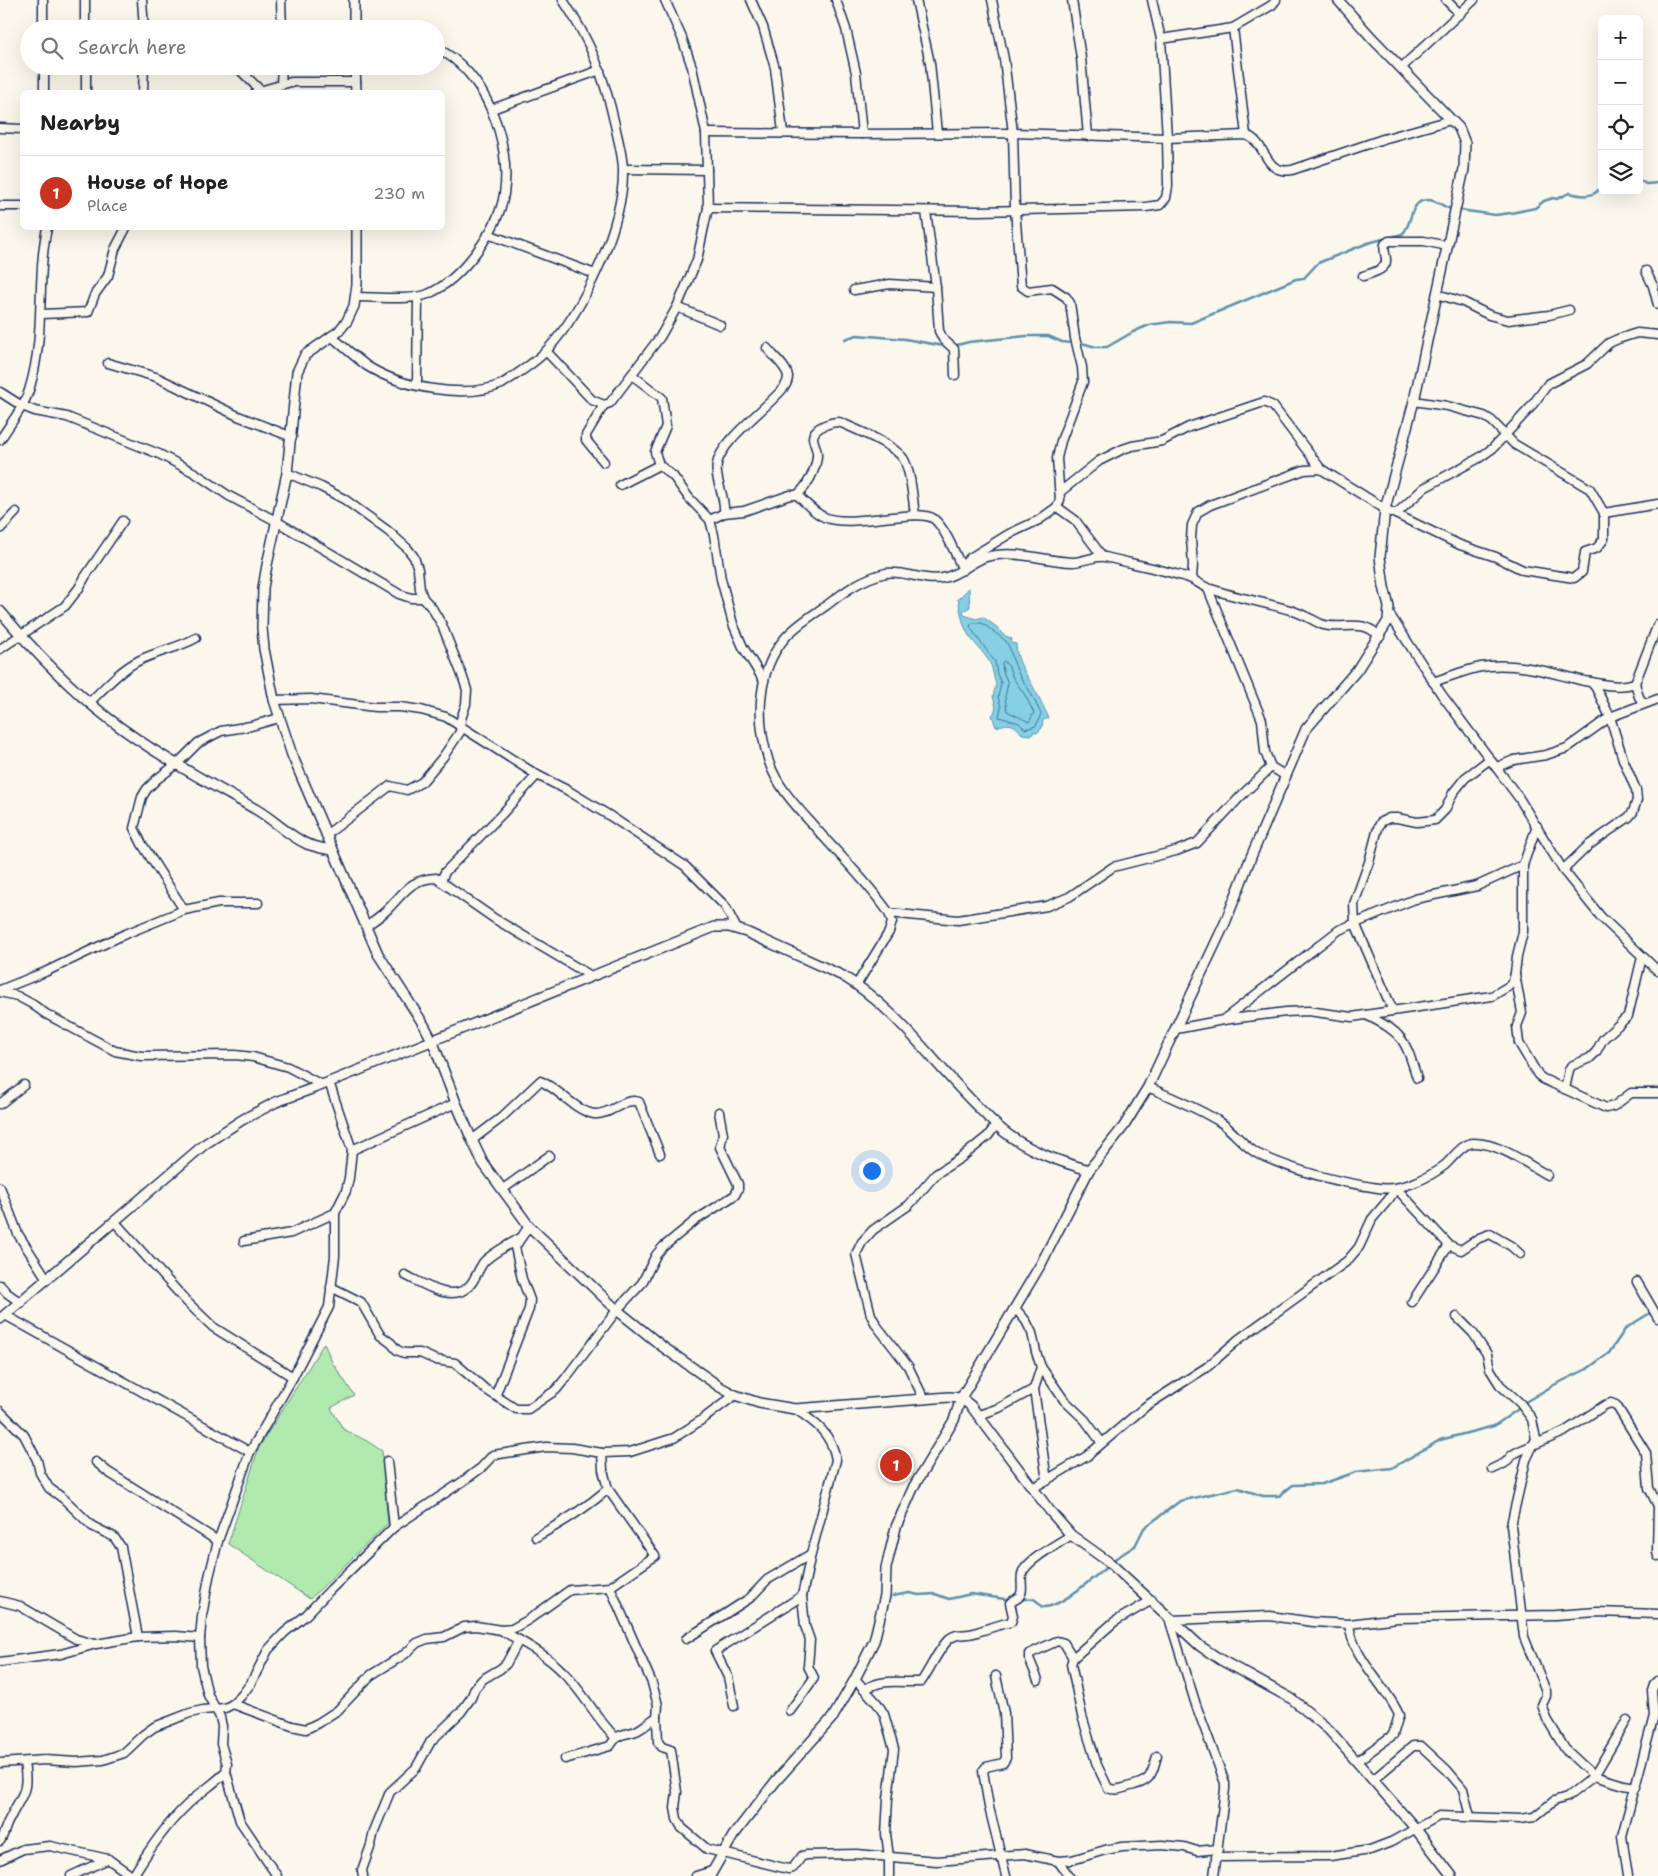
<!DOCTYPE html>
<meta charset="utf-8">
<style>
body{margin:0;font-family:"Shantell Sans",sans-serif;background:#f6f6f6;color:#202124}
.controls{position:absolute;right:15px;top:15px;display:grid;overflow:hidden;border-radius:8px;box-shadow:0 5px 20px #0002}
.controls button{width:45px;height:45px;display:grid;place-items:center;padding:0;border:0;border-bottom:1px solid #e0e0e0;background:#fff;color:#202124;font:25px sans-serif}
.you{position:absolute;left:871px;top:1170px;width:18px;height:18px;margin:-12px;border:4px solid #fff;border-radius:50%;background:#1a73e8;box-shadow:0 0 0 8px #1a73e833}
.badge{display:grid;place-items:center;width:32px;height:32px;border-radius:50%;background:#c8321e;color:#fff;font-size:16px;font-weight:700}
.pin{position:absolute;translate:-50% -50%;border:2px solid #fff;box-shadow:0 1px 5px #0006}
.list{margin:0;padding:0;list-style:none}
h2{display:flex;justify-content:space-between;align-items:center;height:65px;margin:0;padding:0 20px;font-size:21px}
h2 small{font-size:16px;font-weight:400;color:#757577}
.list li{display:grid;grid-template-columns:32px 1fr auto;gap:15px;align-items:center;box-sizing:border-box;height:75px;padding:0 20px;border-top:1px solid #e0e0e0}
.list b{display:block;font-size:19px;white-space:nowrap}
.list p{margin:0;font-size:16px;white-space:nowrap;color:#757577}
.list em{font-size:16px;font-style:normal;color:#757577}
.icon{flex:none;width:28px;height:28px;fill:none;stroke:currentColor;stroke-width:2;stroke-linecap:round;stroke-linejoin:round}
.map{position:relative;flex:none;width:1658px;height:1876px;overflow:hidden}
.search{position:absolute;background:#fff;box-shadow:0 5px 20px #0002;left:20px;top:20px;width:425px;height:55px;display:flex;align-items:center;gap:12px;box-sizing:border-box;padding:0 18px;border-radius:28px;color:#757577;font-size:19px}
.panel{position:absolute;background:#fff;box-shadow:0 5px 20px #0002;left:20px;top:90px;width:425px;height:140px;border-radius:8px}
.map>svg:first-child{display:block}
.green{fill:#b0eaae;stroke:#668c86}
.water{fill:#85d0e5;stroke:#5b90af}
.lines{fill:none;stroke-linecap:round;stroke-linejoin:round}
.shore{stroke:#456f94;stroke-width:1}
.stream{stroke:#5b90af;stroke-width:2.5}
.minor-casing{stroke:#1b2f5e;stroke-width:11}
.tertiary-casing{stroke:#1b2f5e;stroke-width:12}
.minor{stroke:#fbf7ec;stroke-width:8}
.tertiary{stroke:#fbf7ec;stroke-width:9}
</style>
<div class="map">
<svg width="1658" height="1876" viewBox="0 0 1658 1876">
<rect width="100%" height="100%" fill="#fbf7ec"/>
<filter id="ink" filterUnits="userSpaceOnUse"><feTurbulence type="fractalNoise" baseFrequency=".02" numOctaves="2"/><feDisplacementMap in="SourceGraphic" scale="10" xChannelSelector="R" yChannelSelector="G"/><feConvolveMatrix kernelMatrix="1 2 1 2 8 2 1 2 1" color-interpolation-filters="sRGB"/></filter>
<g filter="url(#ink)">
<polygon class="green" points="324,1343 332,1362 354,1395 331,1408 343,1429 367,1441 382,1451 388,1523 310,1599 228,1544 259,1447"/>
<path class="water" d="M969,588L970,607L963,611L964,615L976,619L983,617L998,628L1002,634L1012,639L1011,643L1016,644C1016,663 1027,674 1035,690C1040,698 1044,709 1049,718L1043,720L1042,728L1037,733L1034,731L1032,735L1022,734C1013,722 1008,723 996,727L992,715L994,713L996,707L993,697L996,684C993,677 993,667 989,661C984,653 976,645 970,637C962,626 961,612 958,599Z"/>
<g class="lines">
<g class="shore">
<polygon points="973,623 982,623 1006,641 1010,649 1013,660 1019,675 1031,693 1041,714 1036,726 1025,729 1019,723 999,717 1001,707 998,697 1001,683 997,674 995,662 970,627 971,624"/>
<polygon points="1004,661 1009,667 1013,678 1025,695 1034,713 1029,722 1007,711 1005,697 1008,683 1003,672 1002,663"/>
</g>
<g class="stream">
<polyline points="1639,180 1646,184 1658,183"/>
<path d="M1460,210L1495,215L1511,213L1535,208L1544,201L1553,198L1557,199L1569,193C1582,196 1595,199 1602,185"/>
<polyline points="845,339 857,335 905,339 949,347 969,342 1026,336 1048,336 1062,342 1073,343"/>
<path d="M1078,342L1096,347H1107L1133,332L1149,325L1170,322L1191,323L1296,279L1304,278L1318,263L1368,243L1402,234C1413,226 1408,200 1428,200C1436,200 1444,207 1451,209"/>
<polyline points="1113,1560 1135,1546 1144,1528 1180,1501 1238,1488 1263,1496 1279,1496 1293,1485 1322,1484 1356,1472 1392,1468 1440,1440 1494,1426 1517,1410 1527,1401 1554,1385 1587,1369 1609,1353 1626,1328 1658,1308"/>
<polyline points="893,1596 909,1593 919,1595 935,1594 949,1599 971,1594 1011,1600"/>
<path d="M1019,1600C1031,1599 1033,1595 1042,1607C1060,1609 1092,1578 1107,1567"/>
</g>
<defs>
<g id="minor">
<polyline points="43,0 43,29"/>
<polyline points="142,0 144,29"/>
<polyline points="281,0 282,29"/>
<polyline points="751,0 763,27 775,68 783,132"/>
<polyline points="836,0 846,29 856,73 862,134"/>
<polyline points="916,0 930,63 937,133"/>
<polyline points="1072,0 1081,58 1088,136"/>
<polyline points="1446,0 1460,14"/>
<polyline points="1233,28 1246,135"/>
<polyline points="85,29 85,0"/>
<polyline points="1161,39 1233,28 1272,5 1276,0"/>
<polyline points="44,66 44,92"/>
<polyline points="86,66 86,92"/>
<polyline points="236,66 261,91"/>
<polyline points="1401,68 1474,0"/>
<polyline points="281,84 282,66"/>
<polyline points="143,92 144,66"/>
<polyline points="256,92 291,82 356,82"/>
<polyline points="492,109 600,70"/>
<polyline points="0,128 22,129"/>
<path d="M706,133L862,134L1013,133L1167,138L1246,135C1268,143 1263,175 1292,170L1383,139L1451,120"/>
<polyline points="624,169 707,170"/>
<polyline points="0,206 22,206"/>
<polyline points="708,208 980,211 1146,207 1160,205 1166,198 1168,186 1167,138 1161,39 1152,0"/>
<polyline points="926,211 936,287 939,331 943,339 954,349 955,375"/>
<polyline points="488,234 595,274"/>
<polyline points="1646,271 1653,286 1658,305"/>
<path d="M1363,276C1371,273 1387,270 1386,260C1386,254 1383,251 1385,244L1389,241H1424L1447,246"/>
<polyline points="854,290 890,284 936,287"/>
<polyline points="1437,294 1463,302 1489,315 1508,320 1549,315 1569,310"/>
<path d="M357,297C376,297 411,301 428,294C461,280 499,229 504,194C512,143 485,70 436,48"/>
<polyline points="677,307 720,325"/>
<polyline points="42,314 88,312 95,294 108,276 115,249 126,228"/>
<path d="M331,336C343,346 355,357 367,366C400,387 465,400 502,384C517,374 535,363 547,350C584,310 624,225 623,170C623,156 618,140 615,125C604,76 591,42 563,0"/>
<polyline points="546,351 592,400 604,405 610,403 660,337 677,307 697,260 708,208 706,133 692,67 682,38 665,0"/>
<polyline points="108,363 156,377 238,416 292,437"/>
<polyline points="632,375 662,398 666,426 655,452 659,465"/>
<polyline points="417,385 418,297"/>
<polyline points="0,392 22,406 35,411 67,417 159,454 195,473 229,496 276,521 399,594 411,598 423,598"/>
<polyline points="604,405 586,435 586,440 604,462"/>
<path d="M0,440C10,424 25,406 30,387C46,333 36,280 47,228"/>
<polyline points="287,473 321,487 344,499 388,531 407,548 414,557 418,569 420,589 423,598 432,608 442,625 462,675 467,690 466,704 461,719 460,732 443,757 422,782 407,790 390,786 326,835"/>
<polyline points="620,485 659,465 673,476 689,498 710,520 714,535 721,579 733,624 743,647 764,681"/>
<polyline points="1060,492 1099,461 1123,449 1132,446 1162,441 1189,427 1264,402 1273,406 1321,469"/>
<path d="M797,495C807,487 816,470 817,456C818,450 813,443 813,437C814,427 831,422 839,422C855,429 893,444 903,458C911,470 913,501 915,515"/>
<polyline points="1057,507 1075,520 1102,556"/>
<path d="M724,513C726,496 714,480 717,464C721,440 770,406 785,386C787,383 788,379 788,376C786,366 773,356 767,348"/>
<polyline points="1604,513 1658,504"/>
<polyline points="1396,514 1424,488 1479,458 1493,448 1530,408 1548,384 1587,364 1609,343 1618,339 1637,333 1658,335"/>
<path d="M710,520L724,513L744,511L790,495H797C805,502 813,512 824,517C851,529 919,507 934,519C946,529 956,556 963,570"/>
<polyline points="0,529 16,512"/>
<polyline points="963,569 965,563 970,558 1009,534 1039,520 1057,507 1060,500 1057,458 1061,441 1083,382 1082,367 1075,338 1070,303 1066,297 1052,288 1028,291 1021,286 1015,209 1013,133 1004,59 992,0"/>
<polyline points="1192,579 1193,564 1191,539 1192,525 1198,512 1210,505 1304,470 1321,469 1385,509 1460,545 1496,557 1523,570 1574,578 1582,572 1585,552 1597,548 1604,539 1604,513 1590,489 1514,444 1492,421 1484,416 1447,406 1414,401"/>
<polyline points="1208,589 1262,720 1265,752 1271,767 1286,776"/>
<polyline points="1390,615 1442,695 1519,798 1563,870 1601,917 1658,971"/>
<polyline points="0,649 65,606 79,588 85,577 123,521"/>
<path d="M1433,682C1449,677 1465,670 1481,667C1515,661 1552,673 1584,681L1591,682L1596,688L1610,717L1623,759L1636,790L1637,800L1633,812L1629,817L1589,845L1563,870"/>
<path d="M1591,682C1605,685 1621,688 1635,683"/>
<polyline points="274,700 311,699 375,707 400,707 421,710 446,717 537,775 567,790 610,816 685,866 725,906 737,929"/>
<path d="M89,703C104,688 121,669 140,660C159,651 178,648 196,638"/>
<polyline points="1644,704 1639,697 1635,683 1658,624"/>
<polyline points="1497,767 1514,760 1546,755 1567,748 1610,717 1658,699"/>
<polyline points="441,881 445,872 501,815 537,775"/>
<polyline points="184,910 142,844 134,828 142,797 147,789 157,779 177,764 198,743 221,731 251,726 279,718"/>
<polyline points="889,913 958,920 1047,906 1069,897 1113,867 1176,851 1197,843 1241,796 1271,767"/>
<path d="M366,926C373,921 381,916 388,909C404,893 410,879 436,878L495,919L591,976"/>
<polyline points="1515,974 1522,1013 1517,1026 1519,1043 1538,1075 1543,1079 1606,1108 1614,1106 1631,1093 1658,1093"/>
<path d="M857,984L889,932L892,922L889,913C867,881 838,854 813,825C796,806 777,786 769,762C756,722 756,672 785,638C796,625 813,615 827,605C845,591 863,578 886,573C905,570 923,582 943,578C959,575 971,562 986,557C1015,549 1044,561 1072,562C1082,562 1097,555 1105,557C1133,564 1162,569 1189,578C1197,581 1203,587 1211,589C1237,598 1264,602 1290,610C1301,613 1311,619 1321,624C1342,632 1361,616 1380,637"/>
<polyline points="0,990 45,972 123,935 184,910 219,903 258,903"/>
<polyline points="0,992 17,996 32,1004 46,1014 115,1051 141,1056 235,1055 253,1057 288,1067 322,1085"/>
<polyline points="1393,1011 1355,923 1354,904 1369,862 1378,828 1381,822 1389,818 1397,818 1417,822 1435,820 1445,810 1453,793 1465,778 1490,759"/>
<path d="M1366,1015C1403,1033 1405,1039 1417,1078"/>
<polyline points="1223,1020 1339,930 1415,899 1477,886 1523,865"/>
<polyline points="1176,1029 1223,1020 1286,1012 1308,1011 1352,1017 1492,996 1509,986 1513,982 1515,973 1517,956 1523,932 1523,865 1537,826"/>
<path d="M1148,1087C1172,1098 1198,1108 1220,1122C1234,1131 1243,1146 1258,1154C1295,1171 1338,1182 1378,1188C1401,1191 1427,1179 1445,1165C1453,1158 1463,1142 1475,1143C1501,1144 1525,1163 1547,1175"/>
<polyline points="1565,1089 1569,1070 1571,1066 1590,1058 1596,1052 1603,1039 1628,1016 1642,957"/>
<polyline points="0,1104 24,1085"/>
<path d="M472,1140L501,1118L540,1081C557,1087 575,1111 594,1114C610,1116 626,1096 639,1102L660,1154"/>
<polyline points="352,1150 456,1103"/>
<polyline points="0,1187 18,1234 47,1279"/>
<polyline points="503,1189 549,1156"/>
<polyline points="114,1221 187,1302 213,1327 293,1377"/>
<polyline points="244,1241 291,1233 335,1213"/>
<path d="M405,1275C422,1283 452,1304 469,1286C475,1280 478,1270 483,1263C490,1254 509,1245 518,1239"/>
<polyline points="1637,1282 1658,1318"/>
<polyline points="0,1285 7,1293 21,1303"/>
<polyline points="331,1287 361,1302 380,1335 391,1343 397,1350 404,1353 420,1353 436,1360 455,1363 485,1389 516,1409 528,1409 556,1390 565,1379 617,1310 642,1283 656,1255 663,1247 696,1220 735,1195 738,1189 738,1184 720,1147 723,1134 719,1112"/>
<polyline points="1412,1302 1449,1245"/>
<polyline points="1015,1308 1026,1321 1032,1333 1036,1352 1041,1367 1064,1400 1085,1420 1102,1443"/>
<polyline points="5,1315 250,1452"/>
<polyline points="1457,1317 1473,1333 1487,1354 1490,1369 1500,1385 1520,1403 1532,1419 1536,1439 1526,1460 1511,1525 1524,1637 1546,1691 1546,1696 1542,1705 1547,1719 1565,1749 1594,1776 1624,1785 1636,1787"/>
<polyline points="1041,1367 1034,1389 1047,1481"/>
<polyline points="496,1394 529,1309 530,1300 522,1279 515,1247 529,1226"/>
<polyline points="924,1399 908,1366 877,1326 871,1315 856,1254 862,1242 873,1230 909,1205 936,1174 962,1157 988,1136 996,1125"/>
<polyline points="0,1411 24,1435 37,1460 40,1473 49,1488 64,1499 92,1526 114,1537 121,1547 138,1637"/>
<polyline points="979,1415 999,1408 1034,1389"/>
<polyline points="387,1461 394,1527"/>
<polyline points="96,1462 108,1472 218,1541"/>
<polyline points="1492,1469 1505,1463 1512,1455 1519,1451 1564,1432 1605,1405 1611,1403 1616,1405 1646,1453 1649,1488 1658,1506 1657,1552 1658,1556"/>
<polyline points="1033,1488 1087,1456 1146,1406 1207,1367 1239,1339 1347,1261 1359,1247 1372,1219 1389,1199 1396,1188 1449,1245 1461,1250 1479,1238 1490,1234 1511,1246 1520,1254"/>
<path d="M536,1537C562,1523 586,1508 608,1489"/>
<path d="M1152,1600L1114,1622L1073,1658L1071,1664L1082,1716L1097,1765L1108,1788C1115,1791 1120,1789 1127,1787C1150,1782 1151,1778 1157,1756"/>
<polyline points="0,1601 20,1606 76,1639 95,1644"/>
<polyline points="1169,1618 1196,1705 1225,1783 1225,1789 1214,1876"/>
<polyline points="1172,1620 1270,1616 1313,1622 1349,1624 1398,1618 1555,1615 1597,1612 1658,1614"/>
<path d="M1349,1624C1353,1660 1385,1683 1399,1715L1393,1735L1357,1761"/>
<path d="M501,1630C522,1642 544,1653 562,1671C582,1690 595,1717 615,1737"/>
<polyline points="686,1639 750,1598 767,1580 811,1554"/>
<polyline points="0,1662 61,1654 96,1644 138,1637 176,1636 200,1638"/>
<polyline points="996,1676 1004,1713 1006,1758 1003,1763 986,1767 983,1771 989,1807 1006,1876"/>
<polyline points="855,1679 877,1703 884,1714 894,1749 888,1799 886,1834 889,1857 889,1876"/>
<polyline points="1038,1680 1029,1658 1029,1654 1057,1641 1064,1643 1073,1658"/>
<path d="M865,1689C885,1678 899,1683 921,1682C931,1668 937,1651 949,1639C957,1632 965,1636 974,1633C986,1629 998,1625 1011,1622L1013,1616L1010,1603C1013,1600 1016,1600 1019,1597C1025,1591 1019,1579 1023,1571C1032,1557 1058,1544 1071,1535"/>
<polyline points="233,1704 292,1726 306,1729 318,1723 338,1710 371,1675 405,1654 417,1643 427,1639 444,1637 464,1627 476,1626 501,1630 512,1629 528,1620 570,1590 610,1587 655,1556 608,1489 603,1470 602,1453"/>
<path d="M734,1706L728,1677L715,1651L802,1596L811,1554L836,1460C832,1434 815,1422 795,1409"/>
<polyline points="790,1711 814,1678 808,1666 810,1640 805,1626 802,1596"/>
<polyline points="657,1717 658,1742 662,1747 671,1750 677,1792 675,1808 677,1819 682,1828 707,1849 788,1869 793,1868 802,1856 807,1855 857,1854 937,1861 1025,1854 1058,1861 1072,1860 1105,1850 1122,1847 1162,1845 1184,1847 1197,1851 1218,1849"/>
<path d="M565,1759L610,1746C619,1732 622,1736 636,1731C643,1728 650,1721 657,1717L658,1705L652,1683L610,1587"/>
<polyline points="0,1763 45,1760 76,1762 103,1760 124,1753 143,1735 154,1727 167,1722 190,1713 203,1710 225,1708 233,1704 242,1695 251,1683 268,1650 284,1633 306,1615 331,1589 394,1527 462,1482 481,1468 493,1455 546,1447 572,1448 602,1453 630,1452 674,1438 703,1419 735,1395"/>
<polyline points="226,1772 240,1821 277,1876"/>
<polyline points="1373,1780 1413,1746 1421,1746 1447,1770 1463,1789 1470,1816"/>
<path d="M0,1841C4,1835 5,1827 9,1820C22,1793 29,1794 24,1762"/>
<polyline points="1216,1857 1330,1856 1370,1850 1391,1842 1439,1816 1520,1819 1534,1817 1554,1801 1567,1797 1594,1776 1627,1720"/>
<polyline points="0,1860 23,1849 50,1846 108,1859 132,1876"/>
<polyline points="1058,1861 1069,1876"/>
<polyline points="71,1876 108,1859"/>
<path d="M133,1876C148,1851 166,1825 187,1805C199,1793 214,1784 226,1772L227,1764L221,1744L222,1726L220,1717L208,1695L201,1666L200,1638L202,1616L209,1577L218,1541L250,1452L293,1377L329,1307L335,1256V1213L346,1191L349,1178L352,1150L329,1082"/>
<polyline points="363,1876 362,1870 371,1845 374,1831 390,1792 416,1768 431,1741 461,1712 471,1698 475,1688 483,1679 500,1669 506,1664 519,1640"/>
<polyline points="696,1876 712,1871"/>
<polyline points="1628,1876 1622,1836 1654,1716 1652,1691 1654,1685 1658,1681"/>
</g>
<g id="tertiary">
<polyline points="354,0 354,29"/>
<polyline points="355,66 356,92"/>
<polyline points="357,228 357,285 354,306 347,321 338,332 305,355 297,372 287,473 267,565 263,588 262,628 264,649 274,700 292,755 378,954 424,1025 432,1040 456,1103 472,1140 483,1163 529,1226 617,1310 663,1347 720,1387 735,1395 759,1403 795,1409 949,1397 961,1398 971,1406 1050,1511 1071,1535 1110,1563 1200,1646 1221,1660 1292,1699 1329,1730 1415,1828 1452,1876"/>
<path d="M0,611C33,650 68,687 108,718C154,754 206,781 257,810C274,820 289,836 307,844C316,847 324,849 333,850"/>
<path d="M0,1319L205,1144L242,1120L276,1102L322,1085L714,927H729L746,932L843,976C897,1009 934,1064 979,1108C989,1118 998,1128 1010,1136C1034,1153 1061,1162 1089,1170"/>
<polyline points="710,1876 733,1836 775,1782 833,1717 855,1679 874,1641 885,1596 886,1568 896,1527 914,1486 954,1420 961,1398 1041,1264 1089,1170 1124,1126 1148,1087 1225,923 1251,857 1306,729 1357,670 1388,621 1389,607 1384,587 1380,557 1385,509 1414,401 1464,169 1465,143 1459,128 1372,38 1338,0"/>
</g>
</defs>
<use href="#minor" class="minor-casing"/>
<use href="#tertiary" class="tertiary-casing"/>
<use href="#minor" class="minor"/>
<use href="#tertiary" class="tertiary"/>
</g>
</g>
</svg>
<div class="controls">
<button>+</button>
<button>−</button>
<button><svg class="icon" aria-label="locate" viewBox="0 0 24 24"><circle cx="12" cy="12" r="6"/><path d="M12 2v4M12 18v4M2 12h4M18 12h4"/></svg></button>
<button><svg class="icon" aria-label="layers" viewBox="0 0 24 24"><path d="M12 4l9 5-9 5-9-5zM3 14l9 5 9-5"/></svg></button>
</div>
<div class="you"></div>
<div class="pin badge" style="left:896px;top:1465px">1</div>
<div class="search"><svg class="icon" aria-label="search" viewBox="0 0 24 24"><circle cx="10" cy="10" r="6"/><path d="M15 15l6 6"/></svg>Search here</div>
<section class="panel">
<h2>Nearby<small></small></h2>
<ul class="list">
<li><span class="badge">1</span><div><b>House of Hope</b><p>Place</p></div><em>230 m</em></li>
</ul>
</section>
</div>
